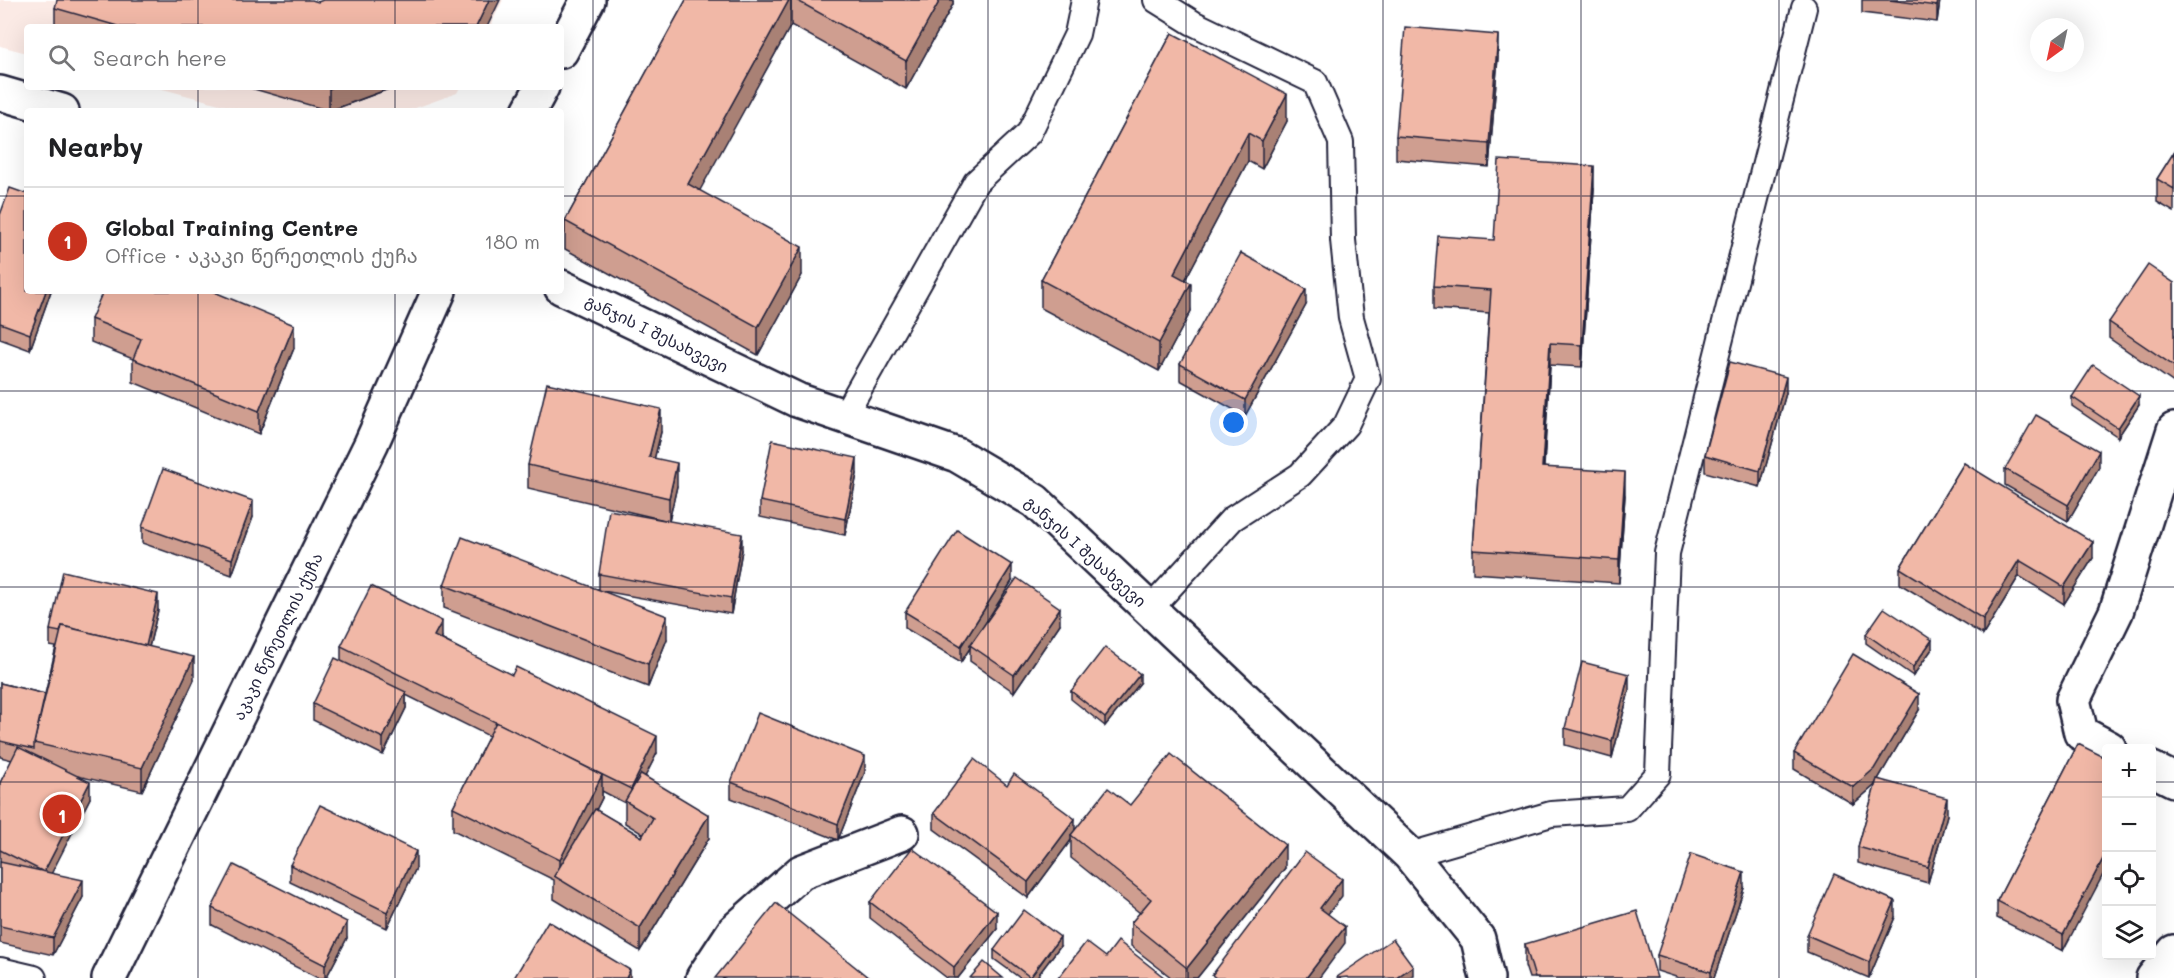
<!DOCTYPE html>
<meta charset="utf-8">
<style>
body{margin:0;font-family:Mali,"Noto Sans Georgian",sans-serif;background:#f2f2f2;color:#202124}
.controls{position:absolute;right:18px;bottom:18px;display:grid;overflow:hidden;border-radius:6px;box-shadow:0 6px 24px #0002}
.controls button{width:54px;height:54px;display:grid;place-items:center;padding:0;border:0;border-bottom:2px solid #e0e0e0;background:#fff;color:#202124;font:30px sans-serif}
.compass{position:absolute;left:2030px;top:18px;width:54px;height:54px;border-radius:50%;background:#fff;box-shadow:0 6px 24px #0002;rotate:213deg}
.you{position:absolute;left:1234px;top:423px;width:21px;height:21px;margin:-15px;border:4px solid #fff;border-radius:50%;background:#1a73e8;box-shadow:0 0 0 9px #1a73e833}
.badge{display:grid;place-items:center;width:39px;height:39px;border-radius:50%;background:#c8321e;color:#fff;font-size:20px;font-weight:700}
.pin{position:absolute;translate:-50% -50%;border:3px solid #fff;box-shadow:0 2px 6px #0006}
.list{margin:0;padding:0;list-style:none}
h2{display:flex;justify-content:space-between;align-items:center;height:78px;margin:0;padding:0 24px;font-size:26px}
h2 small{font-size:20px;font-weight:400;color:#757577}
.list li{display:grid;grid-template-columns:39px 1fr auto;gap:18px;align-items:center;box-sizing:border-box;height:108px;padding:0 24px;border-top:2px solid #e0e0e0}
.list b{display:block;font-size:22px;white-space:nowrap}
.list p{margin:0;font-size:20px;white-space:nowrap;color:#757577}
.list em{font-size:20px;font-style:normal;color:#757577}
.icon{flex:none;width:33px;height:33px;fill:none;stroke:currentColor;stroke-width:2;stroke-linecap:round;stroke-linejoin:round}
.map{position:relative;flex:none;width:2174px;height:978px;overflow:hidden}
.search{position:absolute;background:#fff;box-shadow:0 6px 24px #0002;left:24px;top:24px;width:540px;height:66px;display:flex;align-items:center;gap:15px;box-sizing:border-box;padding:0 21px;border-radius:6px;color:#757577;font-size:22px}
.panel{position:absolute;background:#fff;box-shadow:0 6px 24px #0002;left:24px;top:108px;width:540px;height:186px;border-radius:6px}
.map>svg:first-child{display:block}
.built{fill:#fbeae5}
.lines{fill:none;stroke-linecap:round;stroke-linejoin:round}
.service-casing{stroke:#22223b;stroke-width:28}
.minor-casing{stroke:#22223b;stroke-width:38}
.secondary-casing{stroke:#22223b;stroke-width:38}
.service{stroke:#fff;stroke-width:24}
.minor{stroke:#fff;stroke-width:33}
.secondary{stroke:#fff;stroke-width:33}
.wall{fill:#cf9e90;stroke:#22223b;stroke-width:1.5;fill-rule:evenodd}
.shaded-wall{fill:#a98175;stroke:#22223b;stroke-width:1.5}
.building{fill:#f1b8a7;stroke:#22223b;stroke-width:1.5}
.grid{fill:none;stroke:#22223b;stroke-width:1.5;stroke-opacity:0.55}
.labels{text-anchor:middle;dominant-baseline:central;stroke-width:5;stroke-linejoin:round;paint-order:stroke}
.street-label{font-size:16px;fill:#22223b;stroke:#fff}
</style>
<div class="map">
<svg width="2174" height="978" viewBox="0 0 2174 978">
<rect width="100%" height="100%" fill="#fff"/>
<filter id="ink" filterUnits="userSpaceOnUse"><feTurbulence type="fractalNoise" baseFrequency=".0167" numOctaves="2"/><feDisplacementMap in="SourceGraphic" scale="12" xChannelSelector="R" yChannelSelector="G"/><feConvolveMatrix kernelMatrix="1 2 1 2 8 2 1 2 1" color-interpolation-filters="sRGB"/></filter>
<g filter="url(#ink)">
<g class="built">
<polygon points="0,0 503,0 490,27 27,27 27,53 0,46"/>
<polygon points="155,87 460,87 457,93 407,111 246,111"/>
</g>
<g class="lines">
<defs>
<g id="service">
<polyline points="844,416 976,182 1029,133 1077,34 1084,0"/>
<polyline points="1150,609 1232,519 1300,475 1346,425 1368,379 1351,318 1343,240 1341,142 1315,82 1193,23 1156,0"/>
<polyline points="1410,855 1551,814 1627,809 1658,774 1667,553 1804,8"/>
<polyline points="0,970 34,978"/>
</g>
<g id="minor">
<polyline points="561,287 797,400 957,455 1035,501 1410,855 1478,939 1487,978"/>
<polyline points="2109,748 2081,733 2073,700 2116,612 2174,430"/>
<polyline points="2152,769 2174,780"/>
<polyline points="703,978 734,931 801,872 902,833"/>
<polyline points="2153,978 2174,952"/>
</g>
<g id="secondary">
<polyline points="561,51 588,0"/>
<polyline points="0,93 62,111"/>
<polyline points="529,111 542,87"/>
<polyline points="109,978 371,444 439,291"/>
</g>
</defs>
<use href="#service" class="service-casing"/>
<use href="#minor" class="minor-casing"/>
<use href="#secondary" class="secondary-casing"/>
<use href="#service" class="service"/>
<use href="#minor" class="minor"/>
<use href="#secondary" class="secondary"/>
</g>
<g class="wall">
<polygon points="686,0 953,0 953,4 906,89 791,25 699,190 802,275 758,355 565,249 565,221"/>
<polygon points="1862,0 1940,0 1937,22 1862,13"/>
<polygon points="318,2 487,27 55,27 55,8"/>
<polygon points="1172,33 1287,121 1262,169 1248,161 1185,280 1191,311 1159,371 1041,308 1041,280"/>
<polygon points="1498,57 1489,167 1396,159 1396,136"/>
<polygon points="247,87 394,87 330,111"/>
<polygon points="2174,152 2174,212 2157,202 2157,179"/>
<polygon points="1594,189 1582,367 1550,365 1544,467 1625,495 1619,583 1473,573 1473,550 1489,313 1434,309 1434,286 1494,240"/>
<polygon points="0,215 27,291 51,291 30,350 0,339"/>
<polygon points="2174,283 2174,383 2109,338 2109,322"/>
<polygon points="1306,305 1245,416 1180,380 1180,364"/>
<polygon points="91,319 294,348 259,434 133,382 133,359 91,342"/>
<polygon points="1786,393 1760,487 1705,472 1705,455"/>
<polygon points="2072,397 2139,405 2118,437 2072,406"/>
<polygon points="661,432 654,459 677,486 669,521 528,488 528,465"/>
<polygon points="1964,463 2093,558 2064,604 2019,576 1983,635 1900,584 1900,568"/>
<polygon points="2099,467 2068,521 2005,485 2005,469"/>
<polygon points="857,474 845,535 760,517 760,501"/>
<polygon points="253,517 232,575 142,543 142,527"/>
<polygon points="742,550 731,614 603,591 667,639 648,687 444,608 444,585 599,589 599,574"/>
<polygon points="1012,581 989,617 1060,624 1014,692 970,661 970,648 961,662 905,628 905,612"/>
<polygon points="158,610 149,647 194,680 142,791 78,776 90,798 51,873 83,897 53,955 0,943 0,783 12,760 0,757 0,683 45,694 56,647 50,646 50,630"/>
<polygon points="1866,634 1932,649 1913,676 1866,643"/>
<path d="M442,637L441,639L657,753L645,776L709,838L640,951L554,899V880L453,830V807L489,736L406,695V708L383,755L313,720V704L341,660V646ZM602,791L625,803V823L643,834L642,837L596,810L602,798Z"/>
<polygon points="1140,683 1105,726 1071,699 1071,691"/>
<polygon points="1629,691 1612,758 1565,745 1565,728"/>
<polygon points="1919,710 1878,779 1947,815 1928,883 1858,863 1858,847 1876,783 1874,786 1853,804 1794,769 1794,753"/>
<polygon points="2078,744 2063,951 1997,918 1997,901"/>
<polygon points="865,772 838,840 731,798 731,782"/>
<polygon points="1007,785 1075,831 1130,805 1285,868 1197,978 1172,978 1131,946 1131,923 1140,913 1071,858 1071,840 1028,898 934,829 934,813"/>
<polygon points="290,865 416,868 387,928 290,882"/>
<polygon points="1744,888 1714,978 1679,978 1657,971 1657,955"/>
<polygon points="870,902 997,929 958,978 947,978 870,918"/>
<polygon points="212,908 347,938 326,978 318,978 212,925"/>
<polygon points="1895,917 1869,978 1807,952 1807,935"/>
<polygon points="1525,944 1657,978 1529,978 1525,966"/>
<polygon points="1060,946 1036,978 1020,978 994,959 994,950"/>
</g>
<g class="shaded-wall">
<polygon points="489,0 500,0 487,27 476,27"/>
<polygon points="789,0 791,0 791,25 688,212 688,184"/>
<polygon points="940,0 953,0 953,4 906,89 906,61"/>
<polygon points="1938,0 1940,0 1937,22 1937,6"/>
<polygon points="1498,35 1498,57 1489,167 1489,144"/>
<polygon points="333,87 394,87 329,111 329,89"/>
<polygon points="1287,94 1287,121 1262,169 1262,141"/>
<polygon points="1248,133 1248,161 1174,301 1174,274"/>
<polygon points="1594,166 1594,189 1582,367 1582,345"/>
<polygon points="802,247 802,275 758,355 758,327"/>
<polygon points="1191,283 1191,311 1159,371 1159,343"/>
<polygon points="1306,289 1306,305 1245,416 1245,400"/>
<polygon points="46,291 51,291 30,350 30,334"/>
<polygon points="294,325 294,348 259,434 259,411"/>
<polygon points="1550,343 1550,365 1542,489 1542,467"/>
<polygon points="1786,377 1786,393 1760,487 1760,471"/>
<polygon points="2139,396 2139,405 2118,437 2118,428"/>
<polygon points="661,409 661,432 649,480 649,457"/>
<polygon points="2099,451 2099,467 2068,521 2068,505"/>
<polygon points="857,458 857,474 845,535 845,519"/>
<polygon points="677,463 677,486 669,521 669,498"/>
<polygon points="1625,472 1625,495 1619,583 1619,560"/>
<polygon points="253,501 253,517 232,575 232,559"/>
<polygon points="742,534 742,550 731,614 731,598"/>
<polygon points="2093,542 2093,558 2064,604 2064,587"/>
<polygon points="2019,560 2019,576 1983,635 1983,619"/>
<polygon points="1012,565 1012,581 971,646 970,645 970,648 961,662 961,646"/>
<polygon points="158,594 158,610 144,668 144,652"/>
<polygon points="1060,608 1060,624 1014,692 1014,675"/>
<polygon points="667,616 667,639 648,687 648,664"/>
<polygon points="442,621 442,637 434,652 434,636"/>
<polygon points="1932,640 1932,649 1913,676 1913,667"/>
<polygon points="194,657 194,680 142,791 142,768"/>
<polygon points="1140,674 1140,683 1105,726 1105,718"/>
<polygon points="1629,674 1629,691 1612,758 1612,741"/>
<polygon points="406,692 406,708 383,755 383,738"/>
<polygon points="1919,694 1919,710 1874,786 1853,804 1853,787"/>
<polygon points="657,736 657,753 631,805 631,789"/>
<polygon points="865,756 865,772 838,840 838,824"/>
<polygon points="602,775 602,798 561,880 560,880 560,860"/>
<polygon points="90,782 90,798 44,888 44,872"/>
<polygon points="1947,798 1947,815 1928,883 1928,867"/>
<polygon points="709,815 709,838 640,951 640,928"/>
<polygon points="1075,819 1075,835 1071,835 1071,840 1028,898 1028,882"/>
<polygon points="1285,845 1285,868 1197,978 1187,978 1187,968"/>
<polygon points="416,851 416,868 387,928 387,912"/>
<polygon points="2106,853 2106,869 2063,951 2063,935"/>
<polygon points="1744,872 1744,888 1714,978 1711,978 1711,972"/>
<polygon points="1342,879 1342,896 1320,924 1320,908"/>
<polygon points="83,880 83,897 53,955 53,938"/>
<polygon points="1895,901 1895,917 1869,978 1869,962"/>
<polygon points="997,912 997,929 958,978 954,978 954,967"/>
<polygon points="347,922 347,938 326,978 325,978 325,965"/>
<polygon points="1345,927 1345,943 1319,978 1306,978"/>
<polygon points="1060,937 1060,946 1036,978 1030,978"/>
<polygon points="1413,966 1413,975 1408,978 1396,978"/>
<polygon points="630,970 630,978 626,978"/>
</g>
<g class="building">
<polygon points="57,0 312,0 318,2 323,0 489,0 476,27 121,27 55,8"/>
<polygon points="686,0 789,0 688,184 802,247 758,327 565,221"/>
<polygon points="796,0 940,0 906,61"/>
<polygon points="1889,0 1938,0 1937,6"/>
<polygon points="1405,27 1498,35 1489,144 1396,136"/>
<polygon points="1172,33 1287,94 1262,141 1248,133 1174,274 1191,283 1159,343 1041,280"/>
<polygon points="2174,152 2174,189 2157,179"/>
<polygon points="1499,160 1594,166 1582,345 1550,343 1542,467 1625,472 1619,560 1473,550 1491,290 1434,286 1438,236 1494,240"/>
<polygon points="10,188 27,194 27,291 46,291 30,334 0,323 0,215"/>
<polygon points="1241,253 1306,289 1245,400 1180,364"/>
<polygon points="2148,265 2174,283 2174,366 2109,322"/>
<polygon points="103,291 212,291 294,325 259,411 133,359 141,339 91,319"/>
<polygon points="1730,362 1786,377 1760,471 1705,455"/>
<polygon points="2093,365 2139,396 2118,428 2072,397"/>
<polygon points="547,383 661,409 649,457 677,463 669,498 528,465"/>
<polygon points="2036,415 2099,451 2068,505 2005,469"/>
<polygon points="772,440 857,458 845,519 760,501"/>
<polygon points="1964,463 2093,542 2064,587 2019,560 1983,619 1900,568"/>
<polygon points="163,469 253,501 232,559 142,527"/>
<polygon points="609,510 742,534 731,598 599,574"/>
<polygon points="957,530 1012,565 961,646 905,612"/>
<polygon points="462,537 667,616 648,664 444,585"/>
<polygon points="63,571 158,594 146,646 62,626 60,632 50,630"/>
<polygon points="1017,578 1060,608 1014,675 970,645"/>
<polygon points="371,586 442,621 434,636 512,675 516,667 657,736 631,789 341,646"/>
<polygon points="1884,608 1932,640 1913,667 1866,634"/>
<polygon points="62,626 194,657 142,768 34,743"/>
<polygon points="1105,647 1140,674 1105,718 1071,691"/>
<polygon points="1853,654 1919,694 1874,769 1853,787 1794,753"/>
<polygon points="335,658 406,692 383,738 313,704"/>
<polygon points="1582,662 1629,674 1612,741 1565,728"/>
<polygon points="0,683 45,694 34,743 34,749 0,741"/>
<polygon points="758,713 865,756 838,824 731,782"/>
<polygon points="496,722 602,775 560,860 453,807"/>
<polygon points="2078,744 2106,758 2106,853 2063,935 1997,901"/>
<polygon points="18,747 90,782 44,872 0,850 0,783"/>
<polygon points="1171,754 1285,845 1187,968 1131,923 1151,899 1071,835 1108,788 1130,805"/>
<polygon points="974,759 1007,785 1014,774 1075,819 1028,882 934,813"/>
<polygon points="641,774 709,815 640,928 554,876 595,809 642,837 653,818 625,801"/>
<polygon points="1877,779 1947,798 1928,867 1858,847"/>
<polygon points="320,805 416,851 387,912 290,865"/>
<polygon points="912,848 997,912 954,967 870,902"/>
<polygon points="1305,852 1342,879 1320,908 1345,927 1306,978 1216,978 1212,975"/>
<polygon points="1691,854 1744,872 1711,972 1657,955"/>
<polygon points="0,862 83,880 53,938 0,926"/>
<polygon points="234,865 347,922 325,965 212,908"/>
<polygon points="1834,874 1895,901 1869,962 1807,935"/>
<polygon points="776,903 869,978 715,978"/>
<polygon points="1024,910 1060,937 1030,977 994,950"/>
<polygon points="1637,911 1657,978 1535,978 1525,944"/>
<polygon points="548,921 630,970 626,978 514,978"/>
<polygon points="1393,939 1413,966 1396,978 1349,978 1348,977 1338,978 1337,977"/>
<polygon points="1118,941 1165,978 1058,978 1086,942 1106,957"/>
<polygon points="984,962 1003,978 970,978"/>
</g>
</g>
<path class="grid" d="M198,0V27M395,0V27M593,0V978M791,0V978M988,0V978M1186,0V978M1383,0V978M1581,0V978M1779,0V978M1976,0V978M198,87V111M395,87V111M0,196H27M561,196H2174M198,291V978M395,291V978M0,391H2174M0,587H2174M0,782H2106M2152,782H2174"/>
<g class="labels">
<g class="street-label">
<text transform="translate(657 333) rotate(26)">განჯის I შესახვევი</text>
<text transform="translate(1086 551) rotate(42)">განჯის I შესახვევი</text>
<text transform="translate(277 636) rotate(-64)">აკაკი წერეთლის ქუჩა</text>
</g>
</g>
</svg>
<div class="controls">
<button>+</button>
<button>−</button>
<button><svg class="icon" aria-label="locate" viewBox="0 0 24 24"><circle cx="12" cy="12" r="6"/><path d="M12 2v4M12 18v4M2 12h4M18 12h4"/></svg></button>
<button><svg class="icon" aria-label="layers" viewBox="0 0 24 24"><path d="M12 4l9 5-9 5-9-5zM3 14l9 5 9-5"/></svg></button>
</div>
<svg class="compass" viewBox="-18 -18 36 36"><path d="M0-13l5 13h-10z" fill="#e53935"/><path d="M0 13l5-13h-10z" fill="#757577"/></svg>
<div class="you"></div>
<div class="pin badge" style="left:62px;top:814px">1</div>
<div class="search"><svg class="icon" aria-label="search" viewBox="0 0 24 24"><circle cx="10" cy="10" r="6"/><path d="M15 15l6 6"/></svg>Search here</div>
<section class="panel">
<h2>Nearby<small></small></h2>
<ul class="list">
<li><span class="badge">1</span><div><b>Global Training Centre</b><p>Office · აკაკი წერეთლის ქუჩა</p></div><em>180 m</em></li>
</ul>
</section>
</div>
